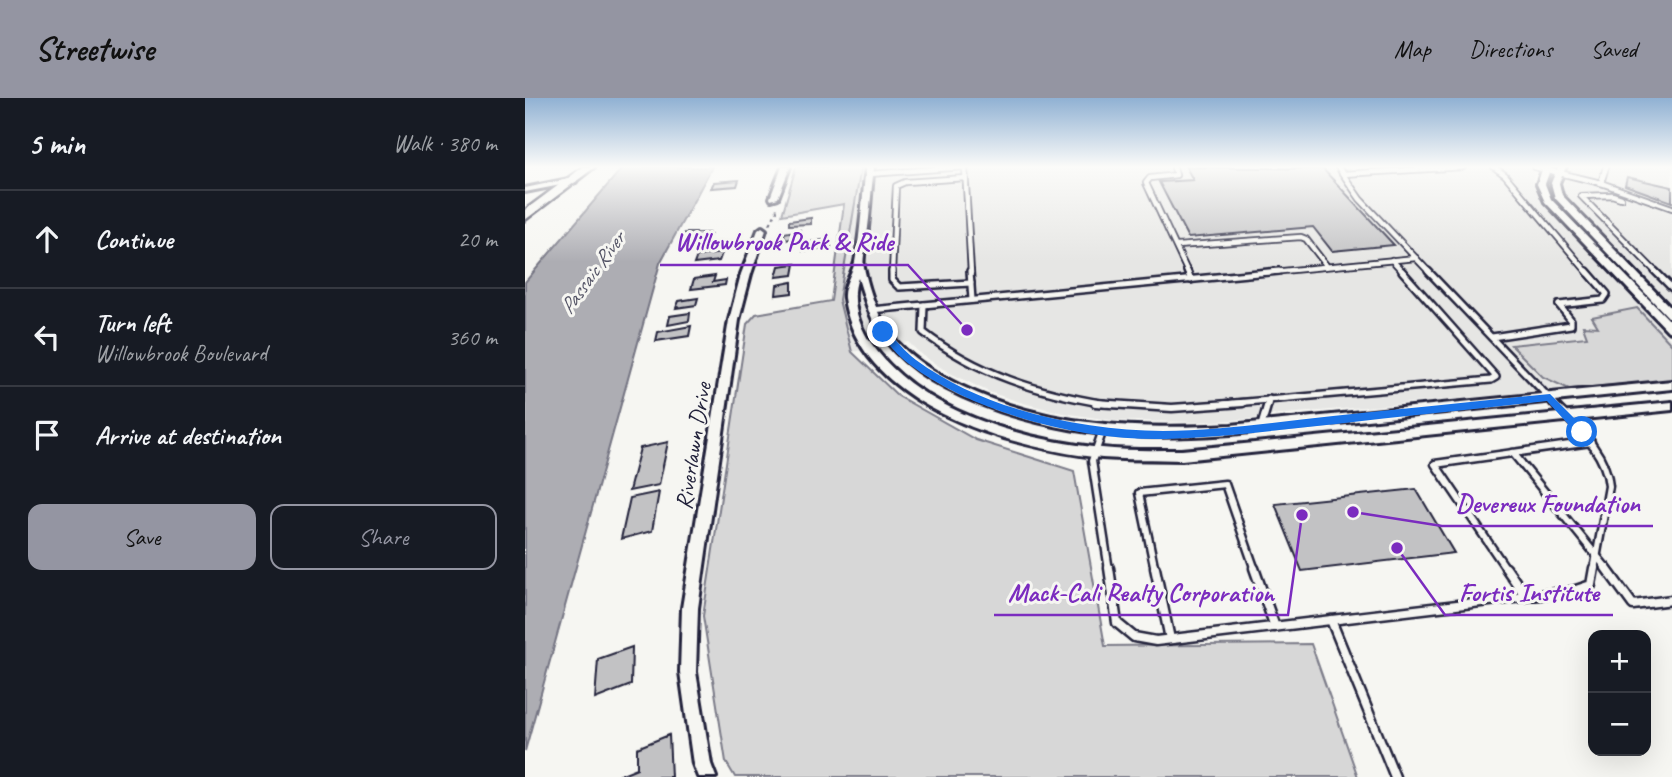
<!DOCTYPE html>
<meta charset="utf-8">
<style>
body{margin:0;font-family:Caveat,sans-serif;background:#20242c;color:#f1f3f6}
.controls{position:absolute;right:21px;bottom:21px;display:grid;overflow:hidden;border-radius:14px;box-shadow:0 7px 28px #0002}
.controls button{width:63px;height:63px;display:grid;place-items:center;padding:0;border:0;border-bottom:2px solid #363941;background:#171b24;color:#f1f3f6;font:35px sans-serif}
.stop{position:absolute;width:21px;height:21px;margin:-16px;border:5px solid #1a73e8;border-radius:50%;background:#fff}
.stop.end{background:#1a73e8;border-color:#fff;box-shadow:0 2px 7px #0008}
.list{margin:0;padding:0;list-style:none}
h2{display:flex;justify-content:space-between;align-items:center;height:91px;margin:0;padding:0 28px;font-size:30px}
h2 small{font-size:23px;font-weight:400;color:#9ea1a6}
.list li{display:grid;grid-template-columns:46px 1fr auto;gap:21px;align-items:center;box-sizing:border-box;height:98px;padding:0 28px;border-top:2px solid #363941}
.list b{display:block;font-size:26px;white-space:nowrap}
.list p{margin:0;font-size:23px;white-space:nowrap;color:#9ea1a6}
.list em{font-size:23px;font-style:normal;color:#9ea1a6}
.actions{display:flex;gap:14px;padding:21px 28px}
.actions a{flex:1;padding:16px 0;border:2px solid #9495a2;border-radius:14px;text-align:center;font-size:24px;color:#9495a2}
.actions .main{background:#9495a2;color:#111}
.icon{flex:none;width:38px;height:38px;fill:none;stroke:currentColor;stroke-width:2;stroke-linecap:round;stroke-linejoin:round}
.map{position:relative;flex:none;width:1147px;height:679px;overflow:hidden}
header{display:flex;align-items:center;gap:42px;box-sizing:border-box;height:98px;padding:0 35px;background:#9495a2;color:#111}
header strong{font-size:33px}
nav{display:flex;gap:38px;margin-inline-start:auto;font-size:24px}
main{display:flex}
aside{flex:1;background:#171b24}
.map>svg:first-child{display:block}
.built{fill:#e6e6e4}
.green{fill:#d7d7d7;stroke:#7c7c89;stroke-width:2}
.water{fill:#adadb3;stroke:#757583;stroke-width:2}
.building{fill:#c2c2c4;stroke:#22223b;stroke-width:2}
.lines{fill:none;stroke-linecap:round;stroke-linejoin:round}
.lane-far3-casing{stroke:#22223b;stroke-width:8}
.lane-far2-casing{stroke:#22223b;stroke-width:10}
.lane-far1-casing{stroke:#22223b;stroke-width:11}
.lane-casing{stroke:#22223b;stroke-width:13}
.street-casing{stroke:#22223b;stroke-width:6}
.secondary-casing{stroke:#22223b;stroke-width:5}
.path{stroke:#22223b;stroke-width:2;stroke-dasharray:3.5 3.5;stroke-linecap:butt}
.lane-far3{stroke:#f6f6f2;stroke-width:4.5}
.lane-far2{stroke:#f6f6f2;stroke-width:5}
.lane-far1{stroke:#f6f6f2;stroke-width:6}
.lane{stroke:#f6f6f2;stroke-width:8}
.street{fill:#f6f6f2;fill-rule:evenodd}
.secondary{fill:#f6f6f2;fill-rule:evenodd}
.route{fill:#1a73e8}
.labels{text-anchor:middle;dominant-baseline:central;stroke-width:6;stroke-linejoin:round;paint-order:stroke}
.far-water-label{font-size:21px;font-style:italic;fill:#535365;stroke:#f6f6f2}
.street-label{font-size:24px;fill:#22223b;stroke:#f6f6f2}
.leader{fill:none;stroke:#7b2cbf;stroke-width:2.5}
.callout-dot{fill:#7b2cbf;stroke:#f6f6f2;stroke-width:2.5}
.callout-label{font-size:26px;text-anchor:middle;font-weight:bold;fill:#7b2cbf;stroke:#f6f6f2;stroke-width:6;stroke-linejoin:round;paint-order:stroke}
</style>
<header>
<strong>Streetwise</strong>
<nav><a>Map</a><a>Directions</a><a>Saved</a></nav>
</header>
<main>
<aside>
<h2>5 min<small>Walk · 380 m</small></h2>
<ul class="list">
<li><svg class="icon" aria-label="ahead" viewBox="0 0 24 24"><path d="M12 20V5M6 11l6-6 6 6"/></svg><div><b>Continue</b></div><em>20 m</em></li>
<li><svg class="icon" aria-label="left" viewBox="0 0 24 24"><path d="M17 20v-9H6M10 6l-5 5 5 5"/></svg><div><b>Turn left</b><p>Willowbrook Boulevard</p></div><em>360 m</em></li>
<li><svg class="icon" aria-label="arrive" viewBox="0 0 24 24"><path d="M6 21V4h12l-3 4 3 4H6"/></svg><div><b>Arrive at destination</b></div></li>
</ul>
<div class="actions"><a class="main">Save</a><a>Share</a></div>
</aside>
<div class="map">
<svg width="1147" height="679" viewBox="0 0 1147 679">
<rect width="100%" height="100%" fill="#f6f6f2"/>
<filter id="ink" filterUnits="userSpaceOnUse"><feTurbulence type="fractalNoise" baseFrequency=".0143" numOctaves="2"/><feDisplacementMap in="SourceGraphic" scale="14" xChannelSelector="R" yChannelSelector="G"/><feConvolveMatrix kernelMatrix="1 2 1 2 8 2 1 2 1" color-interpolation-filters="sRGB"/></filter>
<g filter="url(#ink)">
<g class="built">
<polygon points="336,69 1013,69 1008,81 1009,89 1018,102 1147,243 1147,282 749,317 726,321 673,324 591,323 538,315 498,305 464,294 423,274 398,258 383,244 327,254 314,202"/>
<polygon points="1041,69 1147,69 1147,209 1043,101 1038,92"/>
</g>
<g class="green">
<polygon points="271,69 336,69 314,202 327,254 373,298 451,342 549,373 580,548 786,546 833,679 210,679 201,664 178,518 222,226 231,216 306,203 319,106 257,117"/>
<polygon points="1112,210 1147,247 1147,282 1044,291 1018,279 986,247 1062,239 1058,228 1073,229 1067,219"/>
</g>
<polygon class="water" points="98,69 187,69 135,165 0,653 0,184"/>
<g class="building">
<polygon points="661,69 798,71 869,147 807,153 788,129 663,140 634,84 668,82"/>
<polygon points="1102,79 1147,89 1147,104 1100,87"/>
<polygon points="214,82 212,88 186,90 189,84"/>
<polygon points="286,120 286,126 264,127 264,123"/>
<polygon points="275,132 276,139 260,142 259,135"/>
<polygon points="160,135 183,135 182,137 185,137 181,143 155,141"/>
<polygon points="305,141 306,149 278,153 278,145"/>
<polygon points="197,155 194,163 169,166 172,158"/>
<polygon points="270,166 268,177 251,179 254,168"/>
<polygon points="190,178 188,184 201,182 200,187 166,191 169,181"/>
<polygon points="267,184 267,195 251,197 252,187"/>
<polygon points="173,200 171,207 151,210 154,203"/>
<polygon points="165,215 164,223 143,227 145,218"/>
<polygon points="166,228 164,238 131,243 133,234"/>
<polygon points="143,344 134,387 104,393 115,350"/>
<polygon points="891,391 929,455 777,473 750,406"/>
<polygon points="134,394 127,433 96,441 105,400"/>
<polygon points="107,549 106,587 70,601 73,561"/>
<polygon points="144,637 146,679 90,679 112,670 112,650"/>
</g>
<g class="lines">
<defs>
<g id="lane-far3">
<polyline points="440,69 446,175"/>
<polyline points="649,69 651,77 625,80 621,85 663,175"/>
<polyline points="813,69 835,101 905,175"/>
<polyline points="969,69 980,77 1063,175"/>
<polyline points="1010,69 1076,85 1081,69"/>
<polyline points="344,76 438,69"/>
<polyline points="817,76 938,69"/>
<polyline points="1076,85 1147,110"/>
<polyline points="1096,100 1087,97 1056,98 1132,175"/>
<polyline points="652,148 776,139 781,141 801,167"/>
<polyline points="867,162 879,175"/>
<polyline points="367,175 371,88 380,84 440,80"/>
<polyline points="736,175 891,160"/>
</g>
<g id="lane-far2">
<polyline points="367,173 367,182 374,189 446,185"/>
<polyline points="445,173 447,202"/>
<polyline points="662,173 666,182"/>
<polyline points="903,173 1030,306"/>
<polyline points="1130,173 1147,190"/>
<path d="M399,207L398,234C452,276 514,295 581,306"/>
<polyline points="1034,207 1078,202 1082,196 1062,173"/>
<polyline points="346,212 754,173"/>
<polyline points="967,239 1046,227 1046,222 1034,207"/>
<polyline points="699,306 966,282 971,279 877,173"/>
<polyline points="742,306 744,301"/>
</g>
<g id="lane-far1">
<polyline points="570,305 647,310 718,305"/>
<path d="M1028,305C1051,329 1081,353 1084,388L1069,472"/>
<polyline points="736,329 743,305"/>
<polyline points="578,332 567,363 584,472"/>
<polyline points="988,355 1083,472"/>
<polyline points="630,472 614,395 700,386 730,472"/>
<polyline points="982,472 910,366 1066,344"/>
</g>
<g id="lane">
<polyline points="584,470 592,525 609,539 631,543 1048,493 1066,487 1069,470"/>
<polyline points="630,470 645,541"/>
<polyline points="729,470 750,529"/>
<polyline points="981,470 1001,499"/>
<polyline points="1081,470 1108,507 1147,502"/>
<polyline points="806,522 870,679"/>
</g>
<g id="street">
<polygon points="257,69 265,69 253,100 246,102 245,100"/>
<path d="M341,69H349C346,92 345,115 342,138C341,148 337,161 339,170C344,192 353,220 367,238C385,260 411,276 436,288C521,329 614,332 706,327L1147,283V291L706,336C674,338 642,340 610,338C534,336 410,306 361,243C346,225 340,202 333,180C325,200 333,228 346,245C394,314 497,342 577,350C603,353 630,352 657,352L1147,304V312L657,362C630,361 604,362 577,360C486,350 334,308 319,200C318,187 327,176 330,164C336,133 337,101 341,69Z"/>
<polygon points="1018,69 1026,69 1020,86 1026,101 1147,225 1147,234 1143,233 1020,104 1012,86"/>
<polygon points="1033,69 1041,69 1034,85 1037,97 1147,211 1147,220 1143,219 1030,100 1026,85"/>
<polygon points="48,80 52,82 51,84 0,94 0,90"/>
<polygon points="237,129 241,132 226,176 214,222 173,510 171,574 186,666 191,679 173,679 168,666 155,574 157,510 204,222 216,176 233,132"/>
</g>
<polygon id="secondary" points="58,69 70,69 0,122 0,112"/>
</defs>
<use href="#lane-far3" class="lane-far3-casing"/>
<use href="#lane-far2" class="lane-far2-casing"/>
<use href="#lane-far1" class="lane-far1-casing"/>
<use href="#lane" class="lane-casing"/>
<use href="#street" class="street-casing"/>
<use href="#secondary" class="secondary-casing"/>
<polyline class="path" points="245,126 252,113 251,107"/>
<use href="#lane-far3" class="lane-far3"/>
<use href="#lane-far2" class="lane-far2"/>
<use href="#lane-far1" class="lane-far1"/>
<use href="#lane" class="lane"/>
<use href="#street" class="street"/>
<use href="#secondary" class="secondary"/>
</g>
</g>
<linearGradient id="sky" x2="0" y2="1"><stop stop-color="#90b1d3"/><stop offset="0.42" stop-color="#fbfbf9"/><stop offset="1" stop-color="#fbfbf9" stop-opacity="0"/></linearGradient>
<rect width="1147" height="164" fill="url(#sky)"/>
<path class="route" d="M354,232H361C371,242 380,254 391,262C459,312 555,332 638,333C694,333 752,324 808,318C880,311 952,303 1025,296L1063,334L1057,338L1053,337L1022,303C952,311 881,318 811,326C754,332 698,339 641,341C559,343 450,316 384,266C373,258 364,246 354,236Z"/>
<g class="labels">
<g class="far-water-label">
<text transform="translate(67 175) rotate(-54)">Passaic River</text>
</g>
<g class="street-label">
<text transform="translate(168 348) rotate(-81)">Riverlawn Drive</text>
</g>
</g>
<path class="leader" d="M442 232L383 167H135M828 414L917 428H1128M777 417L763 517H469M872 450L920 517H1088"/>
<g class="callout-dot">
<circle cx="442" cy="232" r="7"/>
<circle cx="828" cy="414" r="7"/>
<circle cx="777" cy="417" r="7"/>
<circle cx="872" cy="450" r="7"/>
</g>
<g class="callout-label">
<text x="259" y="152">Willowbrook Park &amp; Ride</text>
<text x="1023" y="414">Devereux Foundation</text>
<text x="616" y="503">Mack-Cali Realty Corporation</text>
<text x="1004" y="503">Fortis Institute</text>
</g>
</svg>
<div class="controls">
<button>+</button>
<button>−</button>
</div>
<div class="stop" style="left:1057px;top:334px"></div>
<div class="stop end" style="left:358px;top:234px"></div>
</div>
</main>
